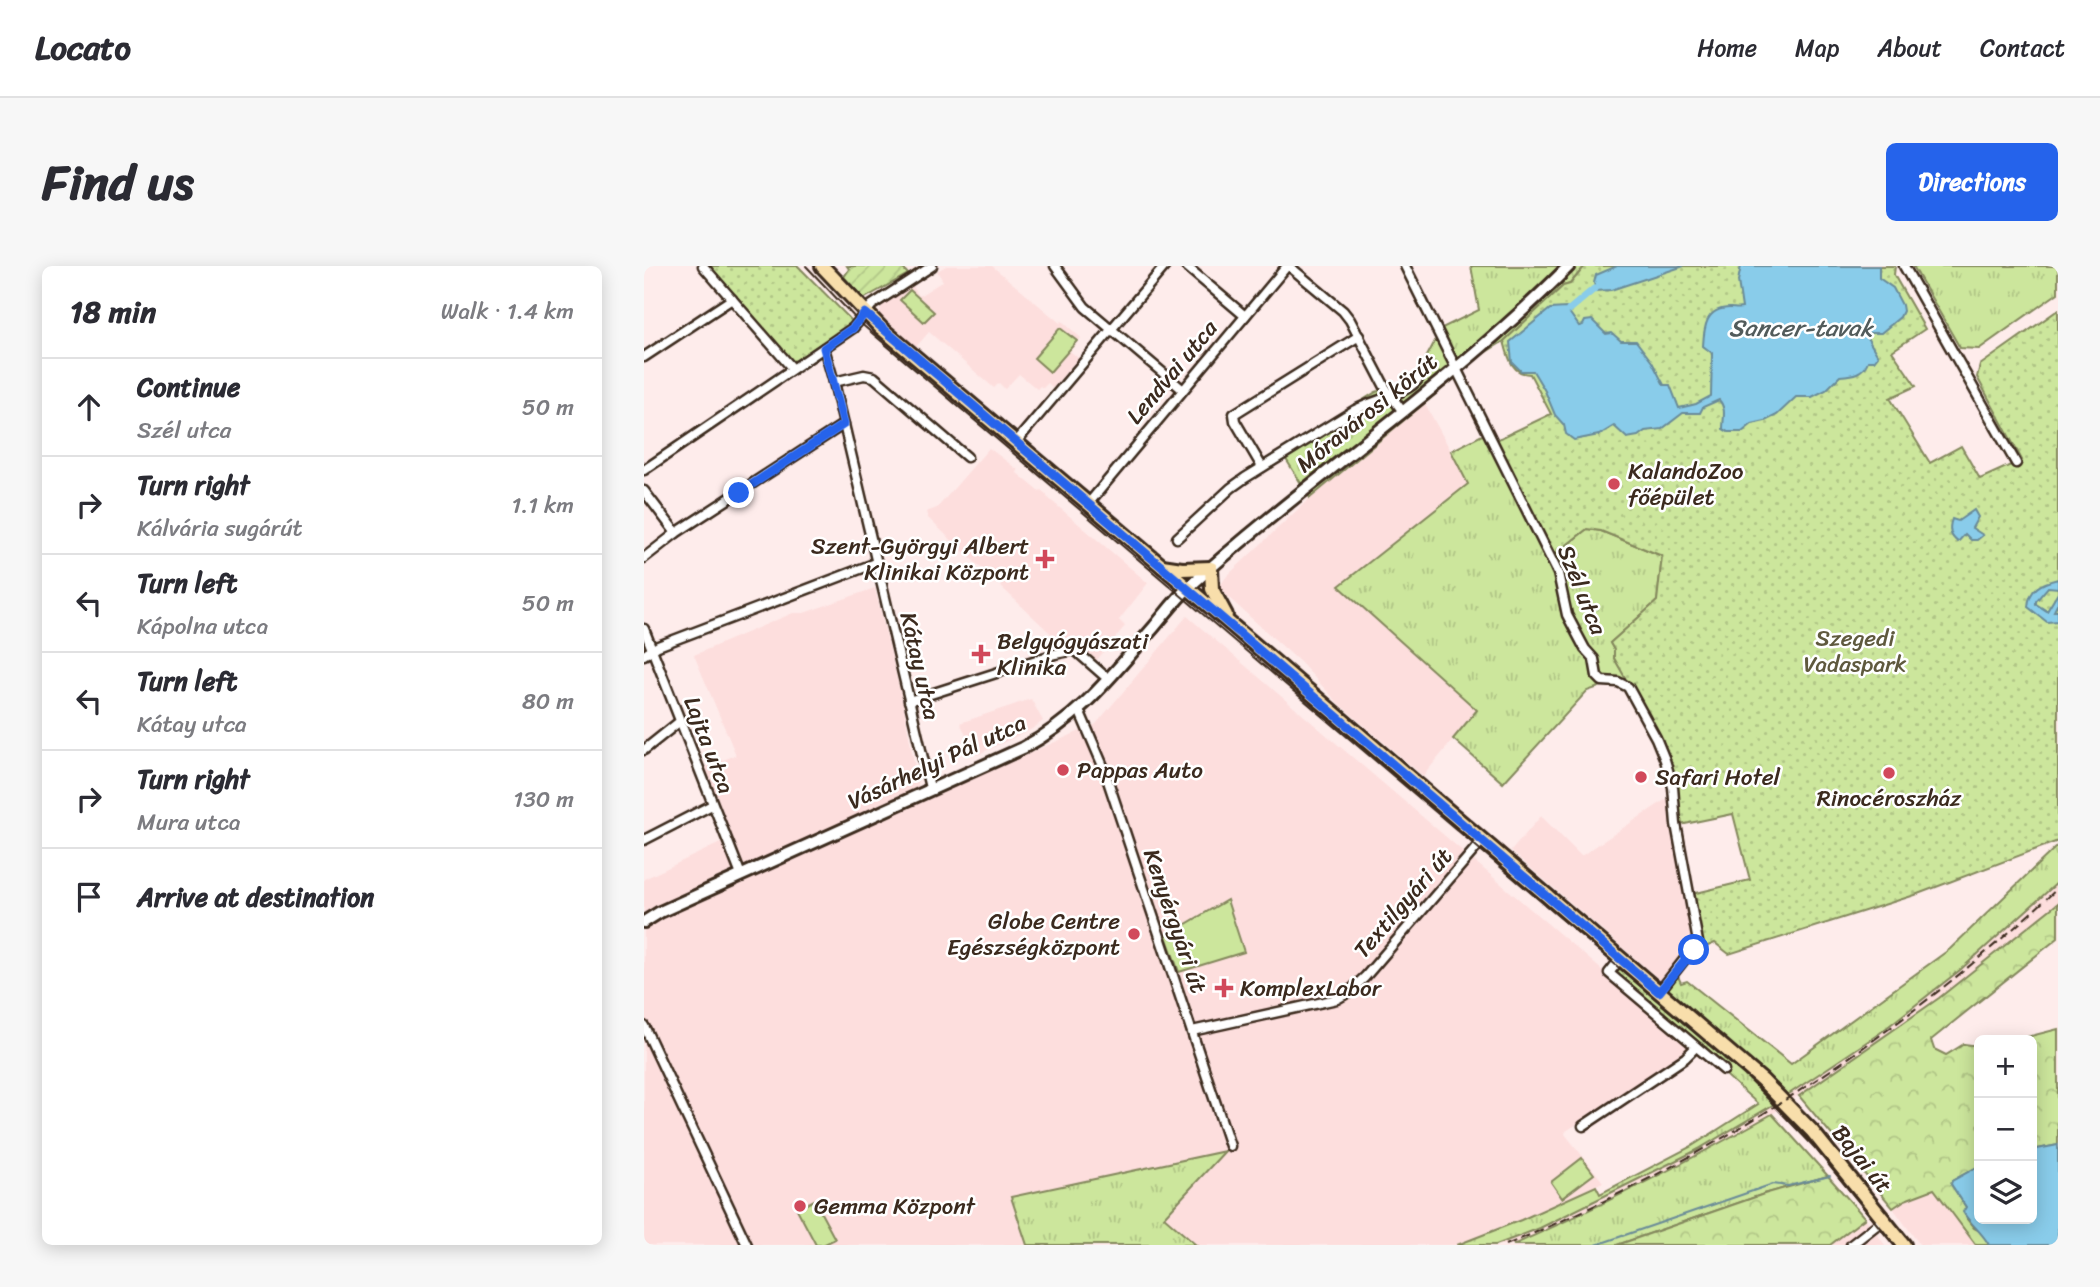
<!DOCTYPE html>
<meta charset="utf-8">
<style>
body{margin:0;font-family:Sriracha,sans-serif;background:#f7f7f7;color:#2b2b33}
.controls{position:absolute;right:21px;bottom:21px;display:grid;overflow:hidden;border-radius:10px;box-shadow:0 4px 18px #0003}
.controls button{width:63px;height:63px;display:grid;place-items:center;padding:0;border:0;border-bottom:2px solid #e1e1e2;background:#fff;color:#2b2b33;font:35px sans-serif}
.stop{position:absolute;width:21px;height:21px;margin:-16px;border:5px solid #2563eb;border-radius:50%;background:#fff}
.stop.end{background:#2563eb;border-color:#fff;box-shadow:0 2px 7px #0008}
.list{margin:0;padding:0;list-style:none}
h2{display:flex;justify-content:space-between;align-items:center;height:91px;margin:0;padding:0 28px;font-size:30px}
h2 small{font-size:23px;font-weight:400;color:#7c7c81}
.list li{display:grid;grid-template-columns:46px 1fr auto;gap:21px;align-items:center;box-sizing:border-box;height:98px;padding:0 28px;border-top:2px solid #e1e1e2}
.list b{display:block;font-size:26px;white-space:nowrap}
.list p{margin:0;font-size:23px;white-space:nowrap;color:#7c7c81}
.list em{font-size:23px;font-style:normal;color:#7c7c81}
.icon{flex:none;width:38px;height:38px;fill:none;stroke:currentColor;stroke-width:2;stroke-linecap:round;stroke-linejoin:round}
.map{position:relative;flex:none;width:1414px;height:979px;overflow:hidden;border-radius:10px}
header{display:flex;align-items:center;gap:42px;box-sizing:border-box;height:98px;padding:0 35px;background:#fff;border-bottom:2px solid #e1e1e2}
header strong{font-size:33px}
nav{display:flex;gap:38px;margin-inline-start:auto;font-size:24px}
.intro{display:flex;align-items:center;justify-content:space-between;box-sizing:border-box;height:168px;padding:0 42px}
h1{margin:0;font-size:49px}
.button{padding:18px 32px;border-radius:10px;background:#2563eb;color:#fff;font-size:24px;font-weight:700}
main{display:flex;gap:42px;padding:0 42px}
aside{flex:1;background:#fff;border-radius:10px;box-shadow:0 4px 18px #0003}
.map>svg:first-child{display:block}
.built{fill:#fddedd}
.grass{fill:url(#grass-tufts);stroke:#84885d;stroke-width:2}
.forest{fill:url(#forest-crowns);stroke:#84885d;stroke-width:2}
.park{fill:url(#park-dots);stroke:#84885d;stroke-width:2}
.garden{fill:url(#garden-furrows);stroke:#84885d;stroke-width:2}
.pitch{fill:#cce69c;stroke:#84885d;stroke-width:2}
.water{fill:#89ccea;stroke:#6a8b98;stroke-width:2}
.lines{fill:none;stroke-linecap:round;stroke-linejoin:round}
.stream{stroke:#6a8b98;stroke-width:2}
.canal{stroke:#89ccea;stroke-width:7}
.minor-casing{stroke:#3b2a1e;stroke-width:13}
.secondary-casing{stroke:#3b2a1e;stroke-width:16}
.primary-casing{stroke:#3b2a1e;stroke-width:18}
.minor{stroke:#fff;stroke-width:8}
.secondary{stroke:#fff;stroke-width:10}
.primary{stroke:#f8deab;stroke-width:12}
.tram{stroke:#3b2a1e;stroke-width:2}
.rail{stroke:#3b2a1e;stroke-width:2;stroke-dasharray:10 5;stroke-linecap:butt}
.route{stroke:#2563eb;stroke-width:9}
.poi-dot{fill:#d1495b;stroke:#fff;stroke-width:2.5}
.labels{text-anchor:middle;dominant-baseline:central;stroke-width:5;stroke-linejoin:round;paint-order:stroke}
.street-label{font-size:23px;fill:#3b2a1e;stroke:#fff}
.poi-label{font-size:23px;fill:#3b2a1e;stroke:#fff;text-anchor:start}
.park-label{font-size:23px;fill:#5f593e;stroke:#fff}
.water-label{font-size:24px;font-style:italic;fill:#525b5b;stroke:#fff}
</style>
<header>
<strong>Locato</strong>
<nav><a>Home</a><a>Map</a><a>About</a><a>Contact</a></nav>
</header>
<div class="intro"><h1>Find us</h1><a class="button">Directions</a></div>
<main>
<aside>
<h2>18 min<small>Walk · 1.4 km</small></h2>
<ul class="list">
<li><svg class="icon" aria-label="ahead" viewBox="0 0 24 24"><path d="M12 20V5M6 11l6-6 6 6"/></svg><div><b>Continue</b><p>Szél utca</p></div><em>50 m</em></li>
<li><svg class="icon" aria-label="right" viewBox="0 0 24 24"><path d="M7 20v-9h11M14 6l5 5-5 5"/></svg><div><b>Turn right</b><p>Kálvária sugárút</p></div><em>1.1 km</em></li>
<li><svg class="icon" aria-label="left" viewBox="0 0 24 24"><path d="M17 20v-9H6M10 6l-5 5 5 5"/></svg><div><b>Turn left</b><p>Kápolna utca</p></div><em>50 m</em></li>
<li><svg class="icon" aria-label="left" viewBox="0 0 24 24"><path d="M17 20v-9H6M10 6l-5 5 5 5"/></svg><div><b>Turn left</b><p>Kátay utca</p></div><em>80 m</em></li>
<li><svg class="icon" aria-label="right" viewBox="0 0 24 24"><path d="M7 20v-9h11M14 6l5 5-5 5"/></svg><div><b>Turn right</b><p>Mura utca</p></div><em>130 m</em></li>
<li><svg class="icon" aria-label="arrive" viewBox="0 0 24 24"><path d="M6 21V4h12l-3 4 3 4H6"/></svg><div><b>Arrive at destination</b></div></li>
</ul>
</aside>
<div class="map">
<svg width="1414" height="979" viewBox="0 0 1414 979">
<defs>
<pattern id="grass-tufts" width="24" height="20" patternUnits="userSpaceOnUse" patternTransform="scale(1.75)"><rect width="24" height="20" fill="#cce69c"/><path d="M3 7l-1-3M5 7V3M7 7l1-3M15 17l-1-3M17 17v-4M19 17l1-3" fill="none" stroke="#b0c586"/></pattern>
<pattern id="forest-crowns" width="20" height="18" patternUnits="userSpaceOnUse" patternTransform="scale(1.75)"><rect width="20" height="18" fill="#cce69c"/><path d="M2 6a3 3 0 1 1 6 0M12 15a3 3 0 1 1 6 0" fill="none" stroke="#b0c586"/></pattern>
<pattern id="park-dots" width="8" height="8" patternUnits="userSpaceOnUse" patternTransform="scale(1.75)"><rect width="8" height="8" fill="#cce69c"/><path d="M2 2h.1M6 6h.1" fill="none" stroke="#b0c586" stroke-width="1.8" stroke-linecap="round"/></pattern>
<pattern id="garden-furrows" width="10" height="10" patternUnits="userSpaceOnUse" patternTransform="scale(1.75)"><rect width="10" height="10" fill="#cce69c"/><path d="M-1 1l2-2M0 10L10 0M9 11l2-2" fill="none" stroke="#b0c586"/></pattern>
</defs>
<rect width="100%" height="100%" fill="#feeceb"/>
<filter id="ink" filterUnits="userSpaceOnUse"><feTurbulence type="fractalNoise" baseFrequency=".0143" numOctaves="2"/><feDisplacementMap in="SourceGraphic" scale="14" xChannelSelector="R" yChannelSelector="G"/><feConvolveMatrix kernelMatrix="1 2 1 2 8 2 1 2 1" color-interpolation-filters="sRGB"/></filter>
<g filter="url(#ink)">
<g class="built">
<polygon points="302,0 348,0 416,57 418,55 437,72 426,85 434,92 409,122 404,117 399,122 396,120 393,123 375,108 361,123 355,117 350,122 285,66 272,81 235,48 238,39 269,20 275,30 299,15 293,5"/>
<polygon points="780,136 825,218 696,320 834,444 779,510 695,438 656,396 574,322 583,310 666,232"/>
<polygon points="345,182 374,204 373,207 395,225 397,224 403,229 403,231 504,317 475,354 481,360 452,395 434,379 420,380 284,252 282,246 293,242"/>
<polygon points="231,322 259,437 277,535 452,458 543,350 1047,780 986,825 922,865 921,868 959,916 877,954 813,979 0,979 0,613 87,572 59,502 92,489 50,389 149,347 160,347"/>
<polygon points="387,433 399,455 388,463 333,489 316,457"/>
<polygon points="1027,530 1037,561 1059,682 1051,686 1023,720 867,585 897,550 937,590"/>
<polygon points="1414,616 1414,637 1295,732 1128,848 1046,895 951,943 869,979 852,979 896,962 957,933 1053,884 1127,840 1364,662"/>
<polygon points="1290,923 1332,979 1276,979 1249,942 1261,934"/>
<polygon points="1221,952 1241,979 1186,979"/>
</g>
<g class="grass">
<polygon points="827,0 941,0 926,18 919,20 860,75 821,99 805,117 666,232 637,185 732,126 756,118 774,107 798,62 835,44"/>
<polygon points="1269,0 1414,0 1414,27 1335,83 1316,82"/>
<polygon points="838,169 850,174 912,288 943,263 957,265 1018,290 1013,335 966,377 970,384 970,392 982,412 943,425 859,517 809,473 833,444 695,320 824,218 807,185"/>
<polygon points="1414,579 1414,616 1316,704 1236,767 1127,840 1053,884 896,962 852,979 813,979 877,954 952,920 956,928 1048,880 1114,838 970,708 976,700 1014,732 1033,708 1037,717 1043,715 1147,798 1306,683"/>
<path d="M1128,848L1184,910L1120,928L973,979H869C958,940 1043,896 1128,848Z"/>
<polygon points="581,885 520,951 552,979 383,979 367,931"/>
</g>
<g class="forest">
<polygon points="1414,637 1414,672 1287,774 1290,783 1302,789 1320,778 1335,780 1335,900 1308,915 1307,918 1322,941 1323,953 1330,962 1338,966 1345,979 1332,979 1290,923 1261,934 1249,942 1155,830 1295,732"/>
<polygon points="1414,763 1414,879 1388,884 1388,774 1371,774"/>
<polygon points="1184,910 1221,952 1186,979 973,979 1120,928"/>
</g>
<g class="park">
<polygon points="59,0 154,0 212,59 148,102"/>
<path d="M941,0H1251L1250,9L1281,63L1248,85L1272,120L1246,132L1286,197L1317,180L1336,213L1378,194L1333,111L1336,99L1414,44V575L1271,629L1085,688L1071,677L1059,682L1048,628L1106,614L1089,548L1036,559L1031,520L1014,470L970,392V384L966,377L1013,335L1018,290L957,265L943,263L911,288L850,175L907,148L886,108C867,108 864,90 860,75L919,20L926,18Z"/>
</g>
<polygon class="garden" points="203,0 257,0 264,8 221,32 218,31 200,11 205,3"/>
<g class="pitch">
<polygon points="266,24 290,46 280,56 256,34"/>
<polygon points="416,62 433,75 406,106 390,92"/>
<polygon points="583,634 600,686 535,706 522,670"/>
<polygon points="938,892 950,908 918,932 907,916"/>
<polygon points="170,934 191,973 179,979 172,979 153,943"/>
</g>
<g class="water">
<polygon points="973,0 1040,0 967,24 952,25 950,17 952,9"/>
<path d="M1097,0H1235V12L1249,22L1258,39L1259,45L1256,51L1237,67H1225L1222,70L1234,90L1230,95H1224C1219,108 1209,109 1196,110L1182,124L1168,131H1152L1133,149L1121,155L1108,158L1098,166H1084L1079,163C1079,152 1083,143 1075,134L1059,141L1056,147H1039L1018,163L1001,165L994,170L983,172L970,160L955,169L930,174L922,168L920,159L911,149L901,125L889,105H877L868,96L866,76L906,43L922,42L935,60L939,59L941,55L948,54L962,68L968,67L977,75H992L1008,96L1020,119H1026L1035,142L1052,138L1067,130L1068,87L1059,80C1060,60 1062,42 1086,42C1090,42 1094,43 1098,42L1094,15Z"/>
<path d="M1330,244L1334,251L1328,262L1339,269L1333,274H1327L1321,268L1314,276C1305,270 1305,261 1308,253L1314,255Z"/>
<path d="M1414,313V322L1404,321L1392,335V338L1403,345L1414,327V337L1410,345H1414V355L1403,356L1384,341C1385,322 1398,317 1414,313Z"/>
<path d="M1414,879V979H1345C1338,966 1327,959 1319,946L1322,941L1307,918L1308,915L1335,900V953H1388V884Z"/>
</g>
<g class="lines">
<polyline class="stream" points="952,979 1129,918 1144,920 1186,910"/>
<polyline class="canal" points="925,44 950,23"/>
<defs>
<g id="minor">
<polyline points="59,0 148,102"/>
<polyline points="411,0 441,41 538,123"/>
<polyline points="542,0 601,50"/>
<polyline points="645,0 699,45 706,54 741,121 759,146"/>
<polyline points="761,0 914,307 923,349 941,383 950,393 953,410 958,415 974,416 984,421 1012,472 1021,494 1029,521 1032,558 1054,676 1015,726"/>
<polyline points="1260,0 1372,197"/>
<polyline points="180,82 190,116 286,522"/>
<polyline points="0,91 88,33"/>
<polyline points="190,116 220,109 230,111 323,191"/>
<polyline points="372,176 521,0"/>
<polyline points="618,201 591,155 590,148 715,70"/>
<polyline points="0,204 209,62 228,39 288,0"/>
<polyline points="0,225 32,267"/>
<polyline points="444,238 643,0"/>
<path d="M533,272L587,222L601,212L711,144C730,134 764,128 775,112"/>
<polyline points="0,292 32,267 200,158"/>
<polyline points="0,363 97,609"/>
<polyline points="0,389 14,380 232,297"/>
<polyline points="265,435 411,388 431,384 464,413"/>
<polyline points="435,444 459,500 586,880"/>
<polyline points="0,484 35,456"/>
<polyline points="0,574 68,539"/>
<polyline points="976,693 965,707 1080,804"/>
<polyline points="0,760 103,979"/>
<polyline points="548,765 693,733 705,726 721,711 838,575"/>
<polyline points="939,860 1041,792 1052,781"/>
<polyline points="1207,979 1239,954"/>
</g>
<path id="secondary" d="M0,656L16,646L379,482C437,451 468,409 510,361C521,348 532,333 545,321C668,210 808,118 925,0"/>
<g id="primary">
<polyline points="178,0 237,62 590,361 1118,814 1168,865 1260,979"/>
<polyline points="518,300 538,303 567,302 568,323 582,349"/>
</g>
</defs>
<use href="#minor" class="minor-casing"/>
<use href="#secondary" class="secondary-casing"/>
<use href="#primary" class="primary-casing"/>
<use href="#minor" class="minor"/>
<use href="#secondary" class="secondary"/>
<use href="#primary" class="primary"/>
<polyline class="tram" points="162,0 215,56 1100,808 1171,882 1250,979"/>
<path class="rail" d="M862,979C1067,894 1252,774 1414,622"/>
</g>
</g>
<g class="lines" filter="url(#ink)">
<polyline class="route" points="95,227 200,158 180,82 209,62 221,47 1015,726 1050,684"/>
</g>
<g class="poi-dot">
<circle cx="970" cy="218" r="7"/>
<path d="M397.5 282.5h7v7h7v7h-7v7h-7v-7h-7v-7h7z"/>
<path d="M333.5 377.5h7v7h7v7h-7v7h-7v-7h-7v-7h7z"/>
<circle cx="419" cy="504" r="7"/>
<circle cx="1245" cy="507" r="7"/>
<circle cx="997" cy="511" r="7"/>
<circle cx="490" cy="668" r="7"/>
<path d="M576.5 711.5h7v7h7v7h-7v7h-7v-7h-7v-7h7z"/>
<circle cx="156" cy="940" r="7"/>
</g>
<g class="labels">
<g class="street-label">
<text transform="translate(528 106) rotate(-50)">Lendvai utca</text>
<text transform="translate(723 147) rotate(-39)">Móravárosi körút</text>
<text transform="translate(938 324) rotate(68)">Szél utca</text>
<text transform="translate(276 400) rotate(77)">Kátay utca</text>
<text transform="translate(65 479) rotate(69)">Lajta utca</text>
<text transform="translate(293 496) rotate(-25)">Vásárhelyi Pál utca</text>
<text transform="translate(759 637) rotate(-49)">Textilgyári út</text>
<text transform="translate(531 655) rotate(71)">Kenyérgyári út</text>
<text transform="translate(1218 893) rotate(51)">Bajai út</text>
</g>
<g class="poi-label">
<text x="984" y="205">KalandoZoo<tspan x="984" dy="26">főépület</tspan></text>
<text x="385" y="280" text-anchor="end">Szent-Györgyi Albert<tspan x="385" dy="26">Klinikai Központ</tspan></text>
<text x="353" y="375">Belgyógyászati<tspan x="353" dy="26">Klinika</tspan></text>
<text x="433" y="504">Pappas Auto</text>
<text x="1011" y="511">Safari Hotel</text>
<text x="1245" y="532" text-anchor="middle">Rinocéroszház</text>
<text x="476" y="655" text-anchor="end">Globe Centre<tspan x="476" dy="26">Egészségközpont</tspan></text>
<text x="596" y="722">KomplexLabor</text>
<text x="170" y="940">Gemma Központ</text>
</g>
<g class="park-label">
<text x="1211" y="372">Szegedi<tspan x="1211" dy="26">Vadaspark</tspan></text>
</g>
<g class="water-label">
<text x="1157" y="62">Sancer-tavak</text>
</g>
</g>
</svg>
<div class="controls">
<button>+</button>
<button>−</button>
<button><svg class="icon" aria-label="layers" viewBox="0 0 24 24"><path d="M12 4l9 5-9 5-9-5zM3 14l9 5 9-5"/></svg></button>
</div>
<div class="stop" style="left:1050px;top:684px"></div>
<div class="stop end" style="left:95px;top:227px"></div>
</div>
</main>
